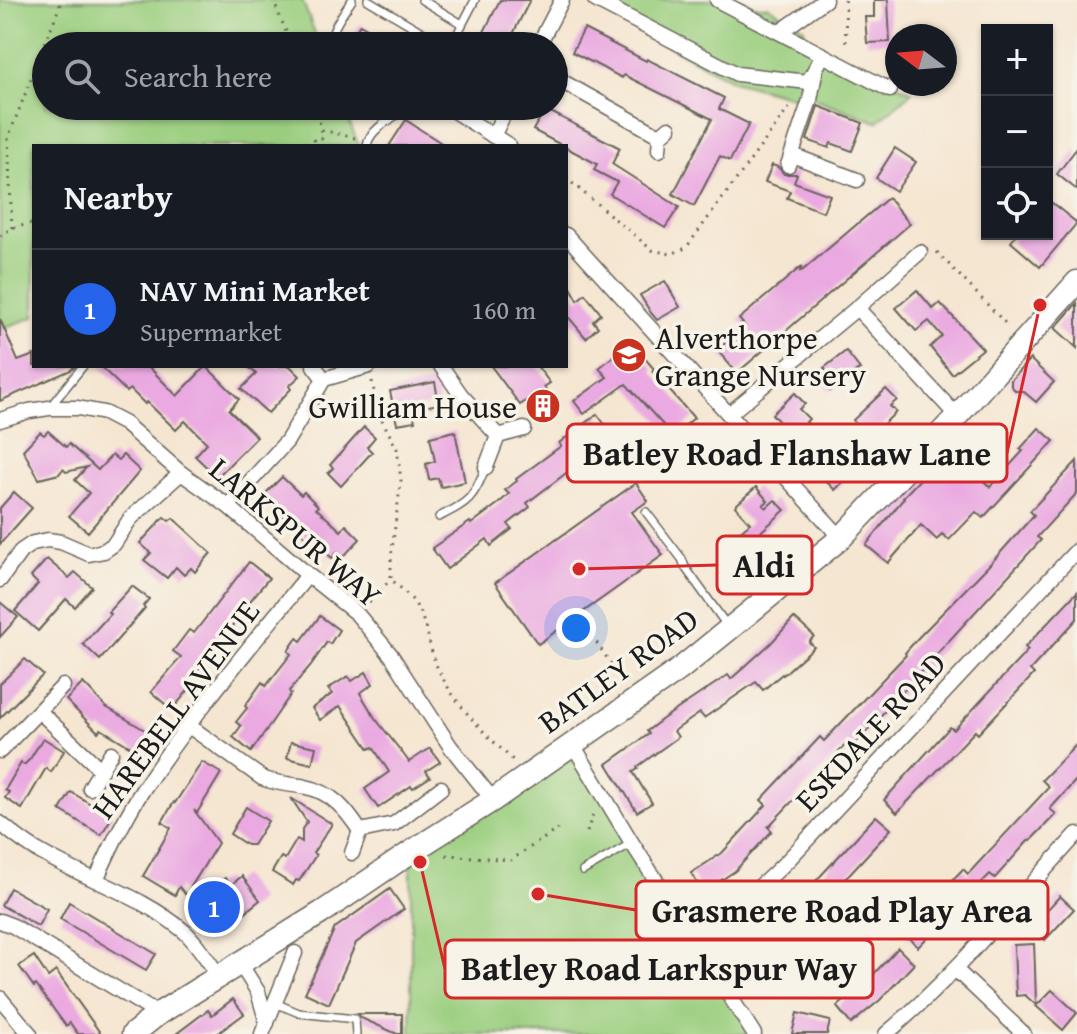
<!DOCTYPE html>
<meta charset="utf-8">
<style>
body{margin:0;font-family:"Gentium Book Plus",serif;background:#242831;color:#f1f3f6}
.controls{position:absolute;right:24px;top:24px;display:grid;overflow:hidden;border-radius:0px;box-shadow:0 2px 6px #0004}
.controls button{width:72px;height:72px;display:grid;place-items:center;padding:0;border:0;border-bottom:2px solid #363941;background:#171b24;color:#f1f3f6;font:40px sans-serif}
.compass{position:absolute;left:885px;top:24px;width:72px;height:72px;border-radius:50%;background:#171b24;box-shadow:0 2px 6px #0004;rotate:286deg}
.you{position:absolute;left:576px;top:628px;width:28px;height:28px;margin:-20px;border:6px solid #fff;border-radius:50%;background:#1a73e8;box-shadow:0 0 0 12px #1a73e833}
.badge{display:grid;place-items:center;width:52px;height:52px;border-radius:50%;background:#2563eb;color:#fff;font-size:26px;font-weight:700}
.pin{position:absolute;translate:-50% -50%;border:4px solid #fff;box-shadow:0 2px 8px #0006}
.list{margin:0;padding:0;list-style:none}
h2{display:flex;justify-content:space-between;align-items:center;height:104px;margin:0;padding:0 32px;font-size:34px}
h2 small{font-size:26px;font-weight:400;color:#9ea1a6}
.list li{display:grid;grid-template-columns:52px 1fr auto;gap:24px;align-items:center;box-sizing:border-box;height:120px;padding:0 32px;border-top:2px solid #363941}
.list b{display:block;font-size:30px;white-space:nowrap}
.list p{margin:0;font-size:26px;white-space:nowrap;color:#9ea1a6}
.list em{font-size:26px;font-style:normal;color:#9ea1a6}
.icon{flex:none;width:44px;height:44px;fill:none;stroke:currentColor;stroke-width:2;stroke-linecap:round;stroke-linejoin:round}
.map{position:relative;flex:none;width:1077px;height:1034px;overflow:hidden}
.search{position:absolute;background:#171b24;box-shadow:0 2px 6px #0004;left:32px;top:32px;width:536px;height:88px;display:flex;align-items:center;gap:20px;box-sizing:border-box;padding:0 28px;border-radius:44px;color:#9ea1a6;font-size:30px}
.panel{position:absolute;background:#171b24;box-shadow:0 2px 6px #0004;left:32px;top:144px;width:536px;height:224px;border-radius:0px}
.map>svg:first-child{display:block}
.green{fill:#9ace7e;stroke:#5b754d;stroke-width:2}
.building{fill:#eaa9e1}
.lines{fill:none;stroke-linecap:round;stroke-linejoin:round}
.lane-casing{stroke:#68635b;stroke-width:10}
.street-casing{stroke:#68635b;stroke-width:17}
.secondary-casing{stroke:#68635b;stroke-width:25}
.path{stroke:#68635b;stroke-width:3;stroke-dasharray:2 6;stroke-linecap:butt}
.lane{stroke:#fff;stroke-width:7}
.street{stroke:#fff;stroke-width:14}
.secondary{stroke:#fff;stroke-width:22}
.labels{text-anchor:middle;dominant-baseline:central;stroke-width:7;stroke-linejoin:round;paint-order:stroke}
.poi-label{font-size:32px;fill:#1c1c1c;stroke:#f7f3e8;text-anchor:start}
.street-label{font-size:32px;fill:#1c1c1c;stroke:#f7f3e8}
.leader{fill:none;stroke:#d62828;stroke-width:3}
.callout-dot{fill:#d62828;stroke:#f7f3e8;stroke-width:3}
.callout{fill:#f7f3e8;stroke:#d62828;stroke-width:3}
.callout-label{font-size:34px;text-anchor:middle;font-weight:bold;fill:#1c1c1c}
</style>
<div class="map">
<svg width="1077" height="1034" viewBox="0 0 1077 1034">
<rect width="100%" height="100%" fill="#f7f3e8"/>
<filter id="ink" filterUnits="userSpaceOnUse"><feTurbulence type="fractalNoise" baseFrequency=".0125" numOctaves="2"/><feDisplacementMap in="SourceGraphic" scale="16" xChannelSelector="R" yChannelSelector="G"/><feConvolveMatrix kernelMatrix="1 2 1 2 8 2 1 2 1" color-interpolation-filters="sRGB"/></filter>
<filter id="wash" filterUnits="userSpaceOnUse"><feTurbulence type="fractalNoise" baseFrequency=".006" numOctaves="4" result="noise"/><feDisplacementMap in="SourceGraphic" scale="32" xChannelSelector="R" yChannelSelector="G"/><feGaussianBlur stdDeviation="1.8" result="paint"/><feColorMatrix in="noise" values="0 0 0 0 0 0 0 0 0 0 0 0 0 0 0 0 0 1.4 0 .05"/><feComposite in="paint" operator="in"/></filter>
<g filter="url(#wash)">
<rect width="100%" height="100%" fill="#f5e6d1"/>
<g class="green">
<polygon points="0,0 302,0 320,46 46,46 46,106 343,106 359,146 34,146 34,317 0,329"/>
<polygon points="585,0 742,0 754,6 768,6 804,28 806,40 912,92 877,122 816,99 796,98 733,81"/>
<polygon points="572,743 754,1034 411,1034 411,852"/>
</g>
<g id="blocks">
<g class="building">
<polygon points="500,0 530,0 507,46 477,46"/>
<polygon points="874,0 888,0 890,42 867,43 865,17 874,17"/>
<polygon points="360,24 374,32 365,46 347,46"/>
<polygon points="584,29 646,61 647,59 724,98 719,109 749,124 730,161 720,156 694,206 673,194 712,119 624,75 622,78 572,52"/>
<polygon points="818,106 863,123 852,151 831,143 829,148 807,140"/>
<polygon points="545,109 620,148 612,164 679,207 665,228 610,194 617,182 594,170 597,164 533,130"/>
<polygon points="406,120 418,128 446,146 389,146"/>
<polygon points="895,148 916,162 896,191 876,178"/>
<polygon points="1077,148 1077,190 1057,174"/>
<polygon points="772,165 778,167 784,174 797,174 794,182 830,195 823,212 787,198 790,191 765,182"/>
<polygon points="888,198 910,224 737,373 717,350 745,326 739,319 802,266 800,271 803,270"/>
<polygon points="1047,199 1077,223 1040,267 1011,242 1017,234 1047,234"/>
<polygon points="566,279 578,300 585,294 601,314 593,321 598,327 586,338 566,314"/>
<polygon points="665,281 680,307 657,320 651,313 640,295"/>
<polygon points="917,290 933,309 940,303 983,349 952,374 930,347 942,336 929,321 916,331 896,308"/>
<polygon points="1077,303 1077,348 1055,328"/>
<polygon points="0,319 18,361 34,355 34,366 75,366 71,370 0,401"/>
<polygon points="631,342 654,369 652,371 694,418 673,436 626,384 584,414 574,401 607,377 599,368"/>
<polygon points="846,351 860,369 830,391 819,377 826,371 824,368"/>
<polygon points="1030,359 1054,382 1036,402 1023,391 1016,391 1011,386 1011,380"/>
<polygon points="100,366 148,366 177,396 206,366 239,399 229,410 257,437 217,477 195,456 207,443 185,421 176,430 147,402 145,404 130,389 127,392"/>
<polygon points="248,366 290,366 300,376 289,386 291,389 268,413 241,389 256,374"/>
<polygon points="491,366 537,366 550,383 544,387 558,407 539,420 526,401 520,405"/>
<polygon points="435,382 439,404 412,409 415,421 397,424 390,391"/>
<polygon points="886,389 897,400 890,406 896,412 868,439 853,420"/>
<polygon points="795,393 805,404 799,409 809,419 806,422 827,443 835,435 853,455 836,471 845,480 835,490 811,467 815,463 772,414"/>
<polygon points="597,414 612,434 589,451 591,454 527,503 530,507 508,524 512,529 491,546 487,539 447,569 432,548 470,522 471,524 499,503 509,494 505,490 517,481 516,479 561,446 559,443"/>
<polygon points="364,427 375,437 367,447 372,452 341,486 328,473 333,468 330,465"/>
<polygon points="1039,428 1054,441 983,518 976,512 949,540 942,534 937,540 921,525 888,563 866,545 904,498 903,497 952,446 958,446 966,453 966,459 973,467 973,471 990,487 1023,451 1020,449"/>
<polygon points="48,431 66,447 69,444 98,470 112,455 118,460 123,455 140,471 88,532 69,516 89,493 75,480 87,467 66,472 63,469 59,474 39,479 23,450 40,432 44,435"/>
<polygon points="455,431 465,482 441,487 438,478 429,480 426,464 435,461 430,437"/>
<polygon points="1077,461 1077,493 1037,537 1041,540 853,746 848,742 768,827 772,831 735,871 703,892 691,873 722,853 766,805 761,800 820,737 824,741 906,655 905,653 917,639 992,562 1034,515 1030,511"/>
<polygon points="282,477 301,495 304,492 318,506 316,508 341,531 346,525 360,539 343,557 337,552 332,558 319,546 317,547 262,497"/>
<polygon points="636,483 648,501 632,512 663,555 538,644 495,583"/>
<polygon points="756,487 768,501 763,505 766,508 775,500 785,510 745,546 748,550 736,561 723,546 750,523 735,506"/>
<polygon points="14,492 32,508 0,544 0,508"/>
<polygon points="164,517 169,521 173,518 211,553 195,572 191,568 184,575 176,567 167,578 144,560 151,553 140,543"/>
<polygon points="47,559 69,578 75,572 92,587 75,607 66,599 38,631 15,611 38,584 31,577"/>
<polygon points="249,562 269,578 237,617 238,618 188,684 191,687 172,710 151,692 181,657 173,651 189,630 194,633"/>
<polygon points="132,586 149,599 143,606 145,608 100,660 83,644 110,614 108,612"/>
<polygon points="1077,592 1077,619 1030,670 1034,674 978,734 975,731 897,813 884,800 950,727 954,730 1028,650 1025,647"/>
<polygon points="0,602 18,617 0,637"/>
<polygon points="320,616 339,630 330,644 327,642 311,665 289,691 291,694 251,752 233,737 241,726 236,722 247,708 245,706 262,682 266,686 291,654 288,651 297,638 301,641"/>
<polygon points="794,618 814,636 809,642 814,647 783,675 782,674 763,690 756,682 704,718 700,713 674,731 678,737 637,767 638,769 633,772 652,803 637,812 607,764 649,734 647,731 664,718 728,675 731,679 770,644"/>
<polygon points="25,659 43,675 0,718 0,684"/>
<polygon points="366,672 373,684 360,693 375,718 404,755 409,762 430,748 440,762 426,771 430,777 413,788 411,786 378,808 365,789 389,772 373,747 369,749 340,706 320,720 312,708 332,694 328,689 348,676 352,681"/>
<polygon points="83,683 106,707 160,739 149,758 101,729 98,732 66,700"/>
<polygon points="43,738 64,751 51,772 46,768 22,809 5,798 9,792 5,790 21,763 24,765 30,759"/>
<polygon points="291,742 316,747 312,764 287,758"/>
<polygon points="1077,744 1077,779 1050,809 1056,814 1030,841 1029,840 995,878 990,874 918,947 903,931 963,869 968,874 1049,787 1042,780"/>
<polygon points="202,762 221,773 197,813 194,810 218,843 186,895 179,887 175,895 143,876 171,828 162,822 174,802 175,803"/>
<polygon points="71,792 112,817 101,835 60,810"/>
<polygon points="291,798 332,824 313,853 316,855 299,881 296,880 293,885 272,872 281,857 285,859 297,839 302,842 302,829 307,822"/>
<polygon points="246,807 268,821 253,845 247,845 230,834"/>
<polygon points="876,816 891,829 828,897 814,883"/>
<polygon points="242,876 260,900 221,932 211,920 208,923 192,903 225,878 231,885"/>
<polygon points="804,885 817,899 775,941 766,975 749,970 758,930"/>
<polygon points="10,888 47,909 38,926 1,905"/>
<polygon points="390,889 404,909 356,943 329,1004 305,993 335,928"/>
<polygon points="1060,896 1074,909 1045,940 1031,927"/>
<polygon points="69,902 156,954 146,970 60,919"/>
<polygon points="1034,944 1035,969 1036,1005 1025,995 1016,996 1014,945"/>
<polygon points="898,948 914,964 880,1000 851,1024 837,1007 869,979"/>
<polygon points="34,956 48,977 56,971 101,1034 78,1034 70,1023 66,1026 36,985 34,987 19,966"/>
<polygon points="1052,990 1077,1013 1063,1030 1036,1006"/>
<polygon points="233,999 244,1014 217,1034 176,1034 208,1010 212,1015"/>
<polygon points="797,1013 830,1021 827,1034 792,1034"/>
<polygon points="358,1014 402,1014 402,1034 397,1034 361,1018"/>
</g>
</g>
</g>
<g filter="url(#ink)">
<use href="#blocks" fill-opacity="0" stroke="#68635b" stroke-width="2"/>
<g class="lines">
<defs>
<g id="lane">
<polyline points="368,0 446,46"/>
<polyline points="422,0 462,24"/>
<path d="M331,46C330,29 343,14 352,0"/>
<polyline points="451,46 475,0"/>
<polyline points="369,106 389,121"/>
<path d="M367,146C369,128 397,116 411,106"/>
<polyline points="49,408 83,366"/>
<polyline points="646,512 682,559 685,567 728,627"/>
<path d="M439,517C470,501 472,500 486,467"/>
<polyline points="583,871 632,843"/>
<polyline points="275,1003 299,1013 355,1019 356,1034"/>
</g>
<g id="street">
<polyline points="595,0 737,74 808,82 823,55"/>
<polyline points="717,0 890,90"/>
<polyline points="780,32 825,0"/>
<polyline points="538,46 562,0"/>
<polyline points="554,77 660,136"/>
<polyline points="446,106 508,145"/>
<polyline points="493,136 508,106"/>
<polyline points="659,150 660,136 669,128"/>
<polyline points="792,155 857,180"/>
<polyline points="788,165 810,100 815,73"/>
<polyline points="566,235 841,538"/>
<polyline points="857,308 957,416"/>
<polyline points="314,366 324,379"/>
<polyline points="441,366 461,395 498,436"/>
<polyline points="729,414 857,308 920,252"/>
<polyline points="0,420 29,411 49,408 78,408 104,413 125,424 181,473 228,506 308,575 357,614 391,655 450,746 493,800"/>
<polyline points="486,467 498,436 524,429"/>
<polyline points="228,506 287,441 324,379 369,366"/>
<polyline points="0,580 21,551 33,543 48,540 61,542 89,554 104,551 114,544 130,519 181,473"/>
<polyline points="39,711 101,770"/>
<path d="M189,726L262,778C276,784 291,784 306,787C332,792 347,811 360,831"/>
<polyline points="572,743 632,843 754,1034"/>
<polyline points="0,751 63,686"/>
<polyline points="90,788 111,753"/>
<path d="M0,823C13,834 25,844 40,852C87,880 143,896 185,932C198,944 208,961 219,976"/>
<polyline points="352,853 360,831 394,824 441,788"/>
<path d="M96,880C110,848 125,817 144,788C193,714 252,645 308,575"/>
<polyline points="0,921 13,926 158,1014"/>
<path d="M692,936C731,913 758,890 790,858L1077,550"/>
<polyline points="239,962 258,992 267,1023"/>
<polyline points="955,969 1024,1034"/>
<polyline points="0,998 30,1034"/>
<polyline points="262,1034 295,953"/>
<path d="M886,1034C956,975 1015,902 1077,834"/>
</g>
<polyline id="secondary" points="133,1034 158,1014 321,913 411,852 493,800 680,669 841,538 957,416 1077,282"/>
</defs>
<use href="#lane" class="lane-casing"/>
<use href="#street" class="street-casing"/>
<use href="#secondary" class="secondary-casing"/>
<g class="path">
<polyline points="273,0 292,46"/>
<polyline points="845,0 846,48"/>
<polyline points="317,106 323,146"/>
<polyline points="322,130 355,138"/>
<polyline points="298,146 322,137"/>
<polyline points="566,178 652,250 671,254 686,248 789,108"/>
<polyline points="12,228 8,138 62,0"/>
<polyline points="0,236 12,228 34,223"/>
<polyline points="937,252 1009,327"/>
<path d="M372,381L378,412L397,449L401,480L391,557V579C398,586 407,593 413,601C428,621 428,649 439,671C456,706 486,735 514,761"/>
<polyline points="369,602 391,579"/>
<polyline points="592,636 624,683"/>
<polyline points="587,832 593,813"/>
<polyline points="446,855 511,860 558,829"/>
</g>
<use href="#lane" class="lane"/>
<use href="#street" class="street"/>
<use href="#secondary" class="secondary"/>
</g>
</g>
<defs>
<symbol id="school-disc" viewBox="-11 -11 22 22"><circle r="9.5" fill="#c8321e" stroke="#f7f3e8"/><path d="M0-5L7-2L0 1L-7-2ZM-4 1L0 2.5L4 1V4Q0 6-4 4Z" fill="#fff"/></symbol>
<symbol id="building-disc" viewBox="-11 -11 22 22"><circle r="9.5" fill="#c8321e" stroke="#f7f3e8"/><path d="M-4-6H4V6H1V3H-1V6H-4ZM-2.5-4.3h1.7v1.8h-1.7ZM.8-4.3h1.7v1.8H.8ZM-2.5-1h1.7V.8h-1.7ZM.8-1h1.7V.8H.8Z" fill="#fff"/></symbol>
</defs>
<g fill-rule="evenodd">
<use href="#school-disc" x="609" y="335" width="40" height="40"/>
<use href="#building-disc" x="523" y="386" width="40" height="40"/>
</g>
<g class="labels">
<g class="poi-label">
<text x="655" y="337">Alverthorpe<tspan x="655" dy="37">Grange Nursery</tspan></text>
<text x="517" y="406" text-anchor="end">Gwilliam House</text>
</g>
<g class="street-label">
<text transform="translate(296 532) rotate(40)">LARKSPUR WAY</text>
<text transform="translate(618 670) rotate(-36)">BATLEY ROAD</text>
<text transform="translate(175 709) rotate(-54)">HAREBELL AVENUE</text>
<text transform="translate(870 731) rotate(-47)">ESKDALE ROAD</text>
</g>
</g>
<path class="leader" d="M1040 305L1007 453M579 569L717 565M538 894L636 910M420 862L445 969"/>
<g class="callout-dot">
<circle cx="1040" cy="305" r="8"/>
<circle cx="579" cy="569" r="8"/>
<circle cx="538" cy="894" r="8"/>
<circle cx="420" cy="862" r="8"/>
</g>
<g class="callout">
<rect x="567" y="424" width="440" height="58" rx="8"/>
<rect x="717" y="536" width="95" height="58" rx="8"/>
<rect x="636" y="881" width="412" height="58" rx="8"/>
<rect x="445" y="940" width="428" height="58" rx="8"/>
</g>
<g class="callout-label">
<text x="787" y="465">Batley Road Flanshaw Lane</text>
<text x="764" y="577">Aldi</text>
<text x="842" y="922">Grasmere Road Play Area</text>
<text x="659" y="980">Batley Road Larkspur Way</text>
</g>
</svg>
<div class="controls">
<button>+</button>
<button>−</button>
<button><svg class="icon" aria-label="locate" viewBox="0 0 24 24"><circle cx="12" cy="12" r="6"/><path d="M12 2v4M12 18v4M2 12h4M18 12h4"/></svg></button>
</div>
<svg class="compass" viewBox="-18 -18 36 36"><path d="M0-13l5 13h-10z" fill="#e53935"/><path d="M0 13l5-13h-10z" fill="#9ea1a6"/></svg>
<div class="you"></div>
<div class="pin badge" style="left:214px;top:907px">1</div>
<div class="search"><svg class="icon" aria-label="search" viewBox="0 0 24 24"><circle cx="10" cy="10" r="6"/><path d="M15 15l6 6"/></svg>Search here</div>
<section class="panel">
<h2>Nearby<small></small></h2>
<ul class="list">
<li><span class="badge">1</span><div><b>NAV Mini Market</b><p>Supermarket</p></div><em>160 m</em></li>
</ul>
</section>
</div>
